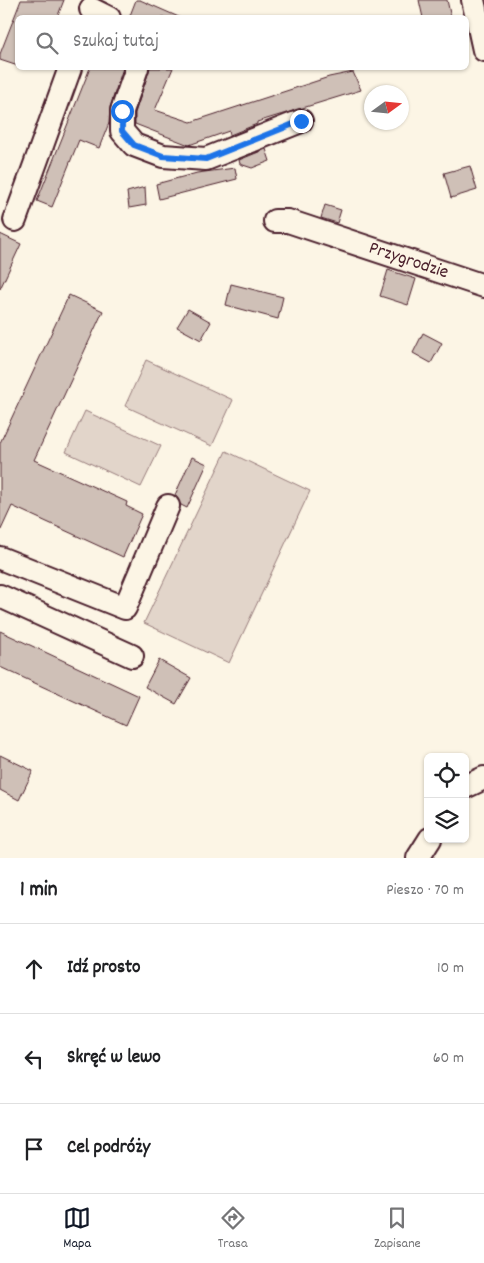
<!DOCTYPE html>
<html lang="pl">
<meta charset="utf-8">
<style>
body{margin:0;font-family:Dekko,sans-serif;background:#f6f6f6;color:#202124}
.controls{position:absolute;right:15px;bottom:15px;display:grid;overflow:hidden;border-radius:8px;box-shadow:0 1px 4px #0004}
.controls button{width:45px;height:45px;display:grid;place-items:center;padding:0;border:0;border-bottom:1px solid #e0e0e0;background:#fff;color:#202124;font:25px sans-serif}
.compass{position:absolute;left:364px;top:85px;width:45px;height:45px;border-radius:50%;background:#fff;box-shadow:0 1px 4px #0004;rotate:75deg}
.stop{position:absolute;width:15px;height:15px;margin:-11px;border:4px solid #1a73e8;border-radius:50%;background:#fff}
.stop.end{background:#1a73e8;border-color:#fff;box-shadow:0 1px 5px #0008}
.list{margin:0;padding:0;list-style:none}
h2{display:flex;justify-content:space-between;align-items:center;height:65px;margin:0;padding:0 20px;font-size:21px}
h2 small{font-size:16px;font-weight:400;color:#757577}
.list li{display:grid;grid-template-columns:32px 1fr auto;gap:15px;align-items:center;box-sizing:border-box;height:90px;padding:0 20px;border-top:1px solid #e0e0e0}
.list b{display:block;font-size:19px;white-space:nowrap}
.list em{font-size:16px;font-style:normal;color:#757577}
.icon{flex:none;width:28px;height:28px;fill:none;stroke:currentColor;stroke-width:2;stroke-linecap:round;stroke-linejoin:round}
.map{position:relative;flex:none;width:484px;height:858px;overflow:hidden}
.search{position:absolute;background:#fff;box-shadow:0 1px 4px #0004;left:15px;right:15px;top:15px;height:55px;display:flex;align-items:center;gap:12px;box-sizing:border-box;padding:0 18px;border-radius:8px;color:#757577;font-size:19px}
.sheet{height:335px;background:#fff}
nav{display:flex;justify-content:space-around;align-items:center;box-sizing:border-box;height:70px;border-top:1px solid #e0e0e0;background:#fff;font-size:14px;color:#757577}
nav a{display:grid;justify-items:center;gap:2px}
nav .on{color:#111827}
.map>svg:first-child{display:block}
.green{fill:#e2d5ca;stroke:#967a7a}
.building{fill:#cfc0b7;stroke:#4a1f2b}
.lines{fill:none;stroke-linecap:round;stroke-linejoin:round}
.minor-casing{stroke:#4a1f2b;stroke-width:26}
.minor{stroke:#fcf5e5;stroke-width:22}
.route{stroke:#1a73e8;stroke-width:6}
.labels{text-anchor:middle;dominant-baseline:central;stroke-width:5;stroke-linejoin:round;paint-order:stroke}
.street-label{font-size:19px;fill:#4a1f2b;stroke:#fcf5e5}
</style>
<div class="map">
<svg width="484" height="858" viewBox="0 0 484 858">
<rect width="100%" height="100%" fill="#fcf5e5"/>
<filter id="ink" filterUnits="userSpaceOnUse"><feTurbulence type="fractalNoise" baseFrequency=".02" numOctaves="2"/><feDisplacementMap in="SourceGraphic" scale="10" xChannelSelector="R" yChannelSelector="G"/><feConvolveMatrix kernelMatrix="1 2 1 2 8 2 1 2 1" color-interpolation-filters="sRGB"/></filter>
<g filter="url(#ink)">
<g class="green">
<polygon points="146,360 233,400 212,446 125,406"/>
<polygon points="85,411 161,446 141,487 66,452"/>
<polygon points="226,451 310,491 229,663 144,623"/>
</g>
<g class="building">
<polygon points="21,0 64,0 57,18 18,18 18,66 0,60 0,54"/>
<polygon points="136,0 140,0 181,18 129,18"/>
<polygon points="419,0 447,0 451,18 423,18"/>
<polygon points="90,68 123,68 110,107 109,123 99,148 79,140 52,207 37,201"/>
<polygon points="150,68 173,68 155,110 191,122 329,77 353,72 361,90 257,122 257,124 230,135 229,131 189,145 135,124 135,113"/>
<polygon points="266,149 270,161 252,168 240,164 239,160"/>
<polygon points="470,166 477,190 451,198 444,173"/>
<polygon points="235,168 237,179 159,199 156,184 197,173"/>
<polygon points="145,187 146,205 129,208 127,192"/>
<polygon points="325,205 341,210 337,223 321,218"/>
<polygon points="0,234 21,244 0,289"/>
<polygon points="388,270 416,279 408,305 380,296"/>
<polygon points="231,284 283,297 278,319 226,305"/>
<polygon points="69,295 103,311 34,460 127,502 126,506 142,514 123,557 12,506 0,532 0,443"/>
<polygon points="188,309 211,322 201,340 177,327"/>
<polygon points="423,333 442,343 431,363 413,353"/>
<polygon points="192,457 207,464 187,508 181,505 175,495"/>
<polygon points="0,631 139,696 126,725 0,667"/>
<polygon points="159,660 191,678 176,704 145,687"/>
<polygon points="0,755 33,771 19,800 0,790"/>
</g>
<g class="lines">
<defs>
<g id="minor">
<polyline points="473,0 484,50"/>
<polyline points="91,9 109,18"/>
<polyline points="137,68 122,111 122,131 134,145 163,156 206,159 301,121"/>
<polyline points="15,220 70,68"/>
<path id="s1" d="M275,221H288L484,286"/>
<polyline points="0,558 125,608 168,506"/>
<polyline points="0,596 132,656"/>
<polyline points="465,787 484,778"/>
<polyline points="418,858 430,839"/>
</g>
</defs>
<use href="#minor" class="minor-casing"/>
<use href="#minor" class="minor"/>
</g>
</g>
<g class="lines" filter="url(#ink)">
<polyline class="route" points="122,111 122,131 134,145 163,156 206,159 301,121"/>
</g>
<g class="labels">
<g class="street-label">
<text stroke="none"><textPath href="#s1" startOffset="140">Przygrodzie</textPath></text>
</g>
</g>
</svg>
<div class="controls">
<button><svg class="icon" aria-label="locate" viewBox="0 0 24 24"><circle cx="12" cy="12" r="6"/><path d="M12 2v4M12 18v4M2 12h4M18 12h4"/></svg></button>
<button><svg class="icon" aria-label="layers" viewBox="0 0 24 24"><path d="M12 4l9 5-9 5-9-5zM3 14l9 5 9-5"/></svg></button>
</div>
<svg class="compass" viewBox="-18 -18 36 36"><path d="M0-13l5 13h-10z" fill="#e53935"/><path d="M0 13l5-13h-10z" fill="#757577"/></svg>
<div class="stop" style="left:122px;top:111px"></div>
<div class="stop end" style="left:301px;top:121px"></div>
<div class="search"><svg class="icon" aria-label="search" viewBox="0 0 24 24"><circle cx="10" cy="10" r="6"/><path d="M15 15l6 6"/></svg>Szukaj tutaj</div>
</div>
<section class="sheet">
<h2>1 min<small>Pieszo · 70 m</small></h2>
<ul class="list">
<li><svg class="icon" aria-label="ahead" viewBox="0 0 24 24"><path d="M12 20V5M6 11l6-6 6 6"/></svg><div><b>Idź prosto</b></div><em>10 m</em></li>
<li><svg class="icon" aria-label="left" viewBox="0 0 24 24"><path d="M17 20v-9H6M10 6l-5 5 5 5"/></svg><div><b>Skręć w lewo</b></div><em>60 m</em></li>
<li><svg class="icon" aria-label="arrive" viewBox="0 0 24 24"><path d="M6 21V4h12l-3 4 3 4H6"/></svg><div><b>Cel podróży</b></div></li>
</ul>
</section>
<nav>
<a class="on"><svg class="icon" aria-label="map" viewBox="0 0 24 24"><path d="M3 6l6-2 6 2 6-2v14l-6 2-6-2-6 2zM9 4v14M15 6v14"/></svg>Mapa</a>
<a><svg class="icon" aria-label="directions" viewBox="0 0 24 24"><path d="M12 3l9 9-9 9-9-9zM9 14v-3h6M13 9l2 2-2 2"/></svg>Trasa</a>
<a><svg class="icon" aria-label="saved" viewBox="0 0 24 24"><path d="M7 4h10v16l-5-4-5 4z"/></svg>Zapisane</a>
</nav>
